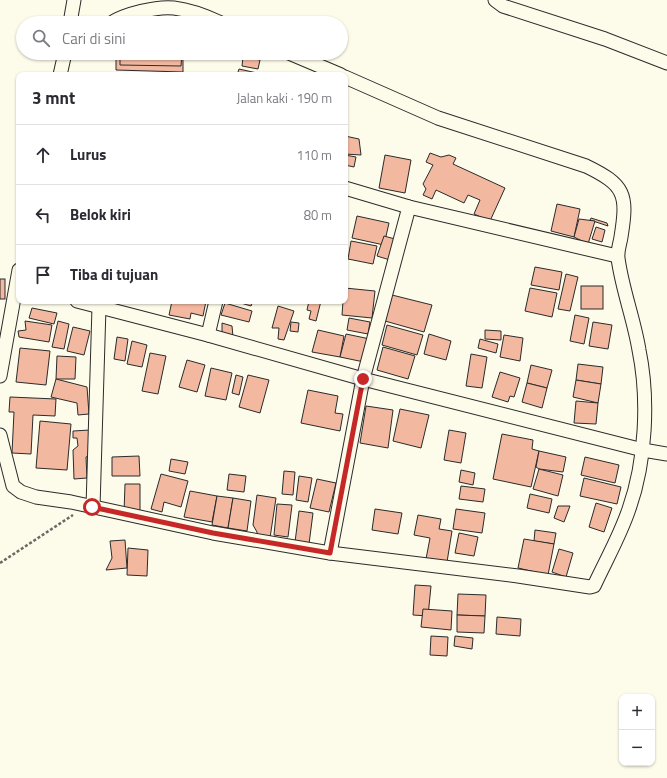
<!DOCTYPE html>
<html lang="id">
<meta charset="utf-8">
<style>
body{margin:0;font-family:"Titillium Web",sans-serif;background:#f2f2f3;color:#2b2b33}
.controls{position:absolute;right:12px;bottom:12px;display:grid;overflow:hidden;border-radius:8px;box-shadow:0 1px 3px #0004}
.controls button{width:36px;height:36px;display:grid;place-items:center;padding:0;border:0;border-bottom:1px solid #e1e1e2;background:#fff;color:#2b2b33;font:20px sans-serif}
.stop{position:absolute;width:12px;height:12px;margin:-9px;border:3px solid #c62828;border-radius:50%;background:#fff}
.stop.end{background:#c62828;border-color:#fff;box-shadow:0 1px 4px #0008}
.list{margin:0;padding:0;list-style:none}
h2{display:flex;justify-content:space-between;align-items:center;height:52px;margin:0;padding:0 16px;font-size:17px}
h2 small{font-size:13px;font-weight:400;color:#7c7c81}
.list li{display:grid;grid-template-columns:26px 1fr auto;gap:12px;align-items:center;box-sizing:border-box;height:60px;padding:0 16px;border-top:1px solid #e1e1e2}
.list b{display:block;font-size:15px;white-space:nowrap}
.list em{font-size:13px;font-style:normal;color:#7c7c81}
.icon{flex:none;width:22px;height:22px;fill:none;stroke:currentColor;stroke-width:2;stroke-linecap:round;stroke-linejoin:round}
.map{position:relative;flex:none;width:667px;height:778px;overflow:hidden}
.search{position:absolute;background:#fff;box-shadow:0 1px 3px #0004;left:16px;top:16px;width:332px;height:44px;display:flex;align-items:center;gap:10px;box-sizing:border-box;padding:0 14px;border-radius:22px;color:#7c7c81;font-size:15px}
.panel{position:absolute;background:#fff;box-shadow:0 1px 3px #0004;left:16px;top:72px;width:332px;height:232px;border-radius:8px}
.map>svg:first-child{display:block}
.building{fill:#f2b8a0;stroke:#2b2b2b}
.lines{fill:none;stroke-linecap:round;stroke-linejoin:round}
.minor-casing{stroke:#2b2b2b;stroke-width:15}
.path{stroke:#6a6964;stroke-width:2.5;stroke-dasharray:3 2;stroke-linecap:butt}
.minor{stroke:#fdfbea;stroke-width:13}
.route{stroke:#c62828;stroke-width:5}
</style>
<div class="map">
<svg width="667" height="778" viewBox="0 0 667 778">
<rect width="100%" height="100%" fill="#fdfbea"/>
<g class="building">
<polygon points="116,53 183,53 183,72 116,70"/>
<polygon points="120,53 182,53 181,66 120,65"/>
<polygon points="243,57 260,60 258,69 242,66"/>
<polygon points="239,69 257,73 257,75 237,75"/>
<polygon points="345,136 359,139 361,155 345,154"/>
<polygon points="430,153 441,157 449,155 456,158 453,164 505,188 490,221 474,214 480,200 468,195 464,203 436,190 432,199 423,195 426,189 423,184 433,165 426,162"/>
<polygon points="345,155 356,157 354,167 345,165"/>
<polygon points="385,155 411,160 405,193 379,188"/>
<polygon points="557,204 580,209 574,237 551,231"/>
<polygon points="357,216 389,223 384,245 352,238"/>
<polygon points="591,218 607,223 608,226 590,220"/>
<polygon points="579,219 595,221 588,244 574,237"/>
<polygon points="596,227 605,230 602,242 592,239"/>
<polygon points="384,236 395,239 390,260 377,256"/>
<polygon points="351,241 377,246 373,264 348,259"/>
<polygon points="535,267 562,272 559,290 531,285"/>
<polygon points="566,274 578,277 570,311 558,309"/>
<rect x="0" y="279" width="5" height="20"/>
<rect x="581" y="286" width="22" height="23"/>
<polygon points="345,288 375,291 372,318 342,315 343,301 345,301"/>
<polygon points="530,288 557,293 552,317 525,311"/>
<polygon points="392,295 432,305 424,332 385,321"/>
<polygon points="172,301 206,301 203,316 191,313 190,319 169,315"/>
<polygon points="234,301 253,301 251,306"/>
<polygon points="309,301 321,301 316,321 309,319 311,311 307,310"/>
<polygon points="225,303 252,311 249,322 221,315"/>
<polygon points="278,306 294,311 284,340 278,339 279,328 272,328"/>
<polygon points="32,308 57,313 54,324 29,318"/>
<polygon points="575,315 589,318 584,344 570,341"/>
<polygon points="349,318 370,322 368,334 347,330"/>
<polygon points="25,321 52,325 49,342 19,337 18,331 26,330"/>
<polygon points="58,321 69,324 64,349 52,347"/>
<polygon points="291,322 299,323 298,332 290,331"/>
<polygon points="593,322 612,325 608,349 589,346"/>
<polygon points="222,323 232,326 233,337 222,334"/>
<polygon points="387,325 423,335 417,355 382,345"/>
<polygon points="73,327 90,331 84,355 67,351"/>
<polygon points="318,330 344,336 340,357 312,352"/>
<polygon points="485,330 501,331 501,340 485,339"/>
<polygon points="346,334 370,339 364,362 340,357"/>
<polygon points="429,334 451,341 446,360 424,354"/>
<polygon points="504,335 523,338 520,361 500,357"/>
<polygon points="117,337 128,339 125,361 114,359"/>
<polygon points="480,339 498,344 496,353 478,348"/>
<polygon points="132,341 147,345 142,367 127,364"/>
<polygon points="383,347 415,356 408,379 377,370"/>
<polygon points="20,348 50,351 46,385 16,382"/>
<polygon points="150,353 166,356 158,394 142,391"/>
<polygon points="471,354 487,357 482,388 466,386"/>
<polygon points="57,356 76,357 75,379 56,379"/>
<polygon points="187,360 205,365 197,392 179,387"/>
<polygon points="578,364 603,367 601,384 576,380"/>
<polygon points="531,365 552,370 547,388 527,383"/>
<polygon points="211,368 232,373 226,400 205,396"/>
<polygon points="500,372 520,378 514,397 510,396 508,402 492,397"/>
<polygon points="236,375 243,377 239,395 232,393"/>
<polygon points="248,375 269,380 260,413 239,407"/>
<polygon points="56,379 87,387 89,414 78,415 77,403 51,397"/>
<polygon points="576,380 601,384 598,403 573,397"/>
<polygon points="527,383 547,388 542,408 522,402"/>
<polygon points="308,390 338,396 335,413 343,414 340,431 301,423"/>
<polygon points="10,397 56,399 55,416 33,415 31,454 12,453 14,412 9,412"/>
<polygon points="576,401 598,403 596,424 574,423"/>
<polygon points="366,406 393,410 388,448 360,443"/>
<polygon points="400,409 429,415 421,448 393,441"/>
<polygon points="40,421 71,424 67,470 36,468"/>
<polygon points="90,430 91,455 86,457 87,478 74,479 73,450 78,446 77,438 73,438 73,431"/>
<polygon points="449,430 466,433 461,463 444,460"/>
<polygon points="502,434 533,440 532,449 539,451 531,487 493,479"/>
<polygon points="539,451 566,457 563,472 539,469 536,467"/>
<polygon points="139,456 140,476 112,476 112,457"/>
<polygon points="585,457 619,465 615,483 581,475"/>
<polygon points="171,459 188,462 185,474 169,471"/>
<polygon points="539,469 563,475 558,496 533,489"/>
<polygon points="461,470 475,473 473,485 459,482"/>
<polygon points="284,471 295,472 293,495 282,494"/>
<polygon points="161,474 188,481 181,507 164,502 162,512 151,509"/>
<polygon points="229,474 246,476 244,492 227,490"/>
<polygon points="299,476 312,478 308,502 296,500"/>
<polygon points="584,478 621,487 617,504 580,496"/>
<polygon points="317,479 336,483 329,512 310,508"/>
<polygon points="125,484 140,484 140,513 124,513"/>
<polygon points="461,486 485,489 483,502 459,499"/>
<polygon points="190,491 217,496 212,522 184,517"/>
<polygon points="530,494 552,499 549,513 527,508"/>
<polygon points="257,495 276,498 270,538 257,536 257,532 253,525"/>
<polygon points="217,496 233,498 228,528 212,525"/>
<polygon points="233,498 251,501 247,531 228,528"/>
<polygon points="596,503 612,508 604,532 589,527"/>
<polygon points="277,504 292,505 288,537 274,535"/>
<polygon points="558,506 570,506 564,522 554,518"/>
<polygon points="375,509 402,513 398,534 372,530"/>
<polygon points="456,509 485,513 482,533 453,529"/>
<polygon points="299,511 313,513 309,544 295,542"/>
<polygon points="418,515 441,519 439,529 452,531 447,562 426,559 430,538 414,535"/>
<polygon points="535,530 556,533 554,544 534,541"/>
<polygon points="459,533 478,537 474,556 455,553"/>
<polygon points="524,539 554,544 548,575 518,568"/>
<polygon points="125,540 127,568 106,570 112,558 110,541"/>
<polygon points="128,548 148,550 147,576 127,575"/>
<polygon points="559,549 573,553 566,577 552,572"/>
<polygon points="415,585 431,586 428,616 413,615"/>
<polygon points="458,594 486,595 485,616 457,615"/>
<polygon points="423,609 452,611 451,630 421,627"/>
<polygon points="457,615 485,616 484,633 457,632"/>
<polygon points="497,617 521,619 520,636 496,634"/>
<polygon points="431,636 448,637 447,656 430,655"/>
<polygon points="455,636 473,638 472,649 454,646"/>
</g>
<g class="lines">
<defs>
<g id="minor">
<polyline points="495,0 503,6 605,39 667,63"/>
<polyline points="70,23 74,0"/>
<path d="M111,23C125,14 157,6 174,8C191,10 206,16 221,23"/>
<polyline points="289,53 341,75"/>
<polyline points="60,75 65,53"/>
<polyline points="345,188 409,207 617,256"/>
<polyline points="77,301 208,335 363,379 643,450 667,454"/>
<polyline points="208,335 216,301"/>
<polyline points="0,376 19,270"/>
<path d="M0,435L13,486L21,492L36,497L71,502L213,533L330,553L518,576L590,587L594,586C606,560 620,536 629,509C646,461 649,399 639,350C634,319 622,289 618,258C617,251 620,244 621,237C628,194 625,185 586,166L438,118L345,77"/>
<polyline points="93,507 99,307"/>
<polyline points="330,553 363,379 409,207"/>
</g>
</defs>
<use href="#minor" class="minor-casing"/>
<polyline class="path" points="0,563 73,515"/>
<use href="#minor" class="minor"/>
</g>
<g class="lines">
<polyline class="route" points="92,507 213,533 330,553 363,379"/>
</g>
</svg>
<div class="controls">
<button>+</button>
<button>−</button>
</div>
<div class="stop" style="left:92px;top:507px"></div>
<div class="stop end" style="left:363px;top:379px"></div>
<div class="search"><svg class="icon" aria-label="search" viewBox="0 0 24 24"><circle cx="10" cy="10" r="6"/><path d="M15 15l6 6"/></svg>Cari di sini</div>
<section class="panel">
<h2>3 mnt<small>Jalan kaki · 190 m</small></h2>
<ul class="list">
<li><svg class="icon" aria-label="ahead" viewBox="0 0 24 24"><path d="M12 20V5M6 11l6-6 6 6"/></svg><div><b>Lurus</b></div><em>110 m</em></li>
<li><svg class="icon" aria-label="left" viewBox="0 0 24 24"><path d="M17 20v-9H6M10 6l-5 5 5 5"/></svg><div><b>Belok kiri</b></div><em>80 m</em></li>
<li><svg class="icon" aria-label="arrive" viewBox="0 0 24 24"><path d="M6 21V4h12l-3 4 3 4H6"/></svg><div><b>Tiba di tujuan</b></div></li>
</ul>
</section>
</div>
